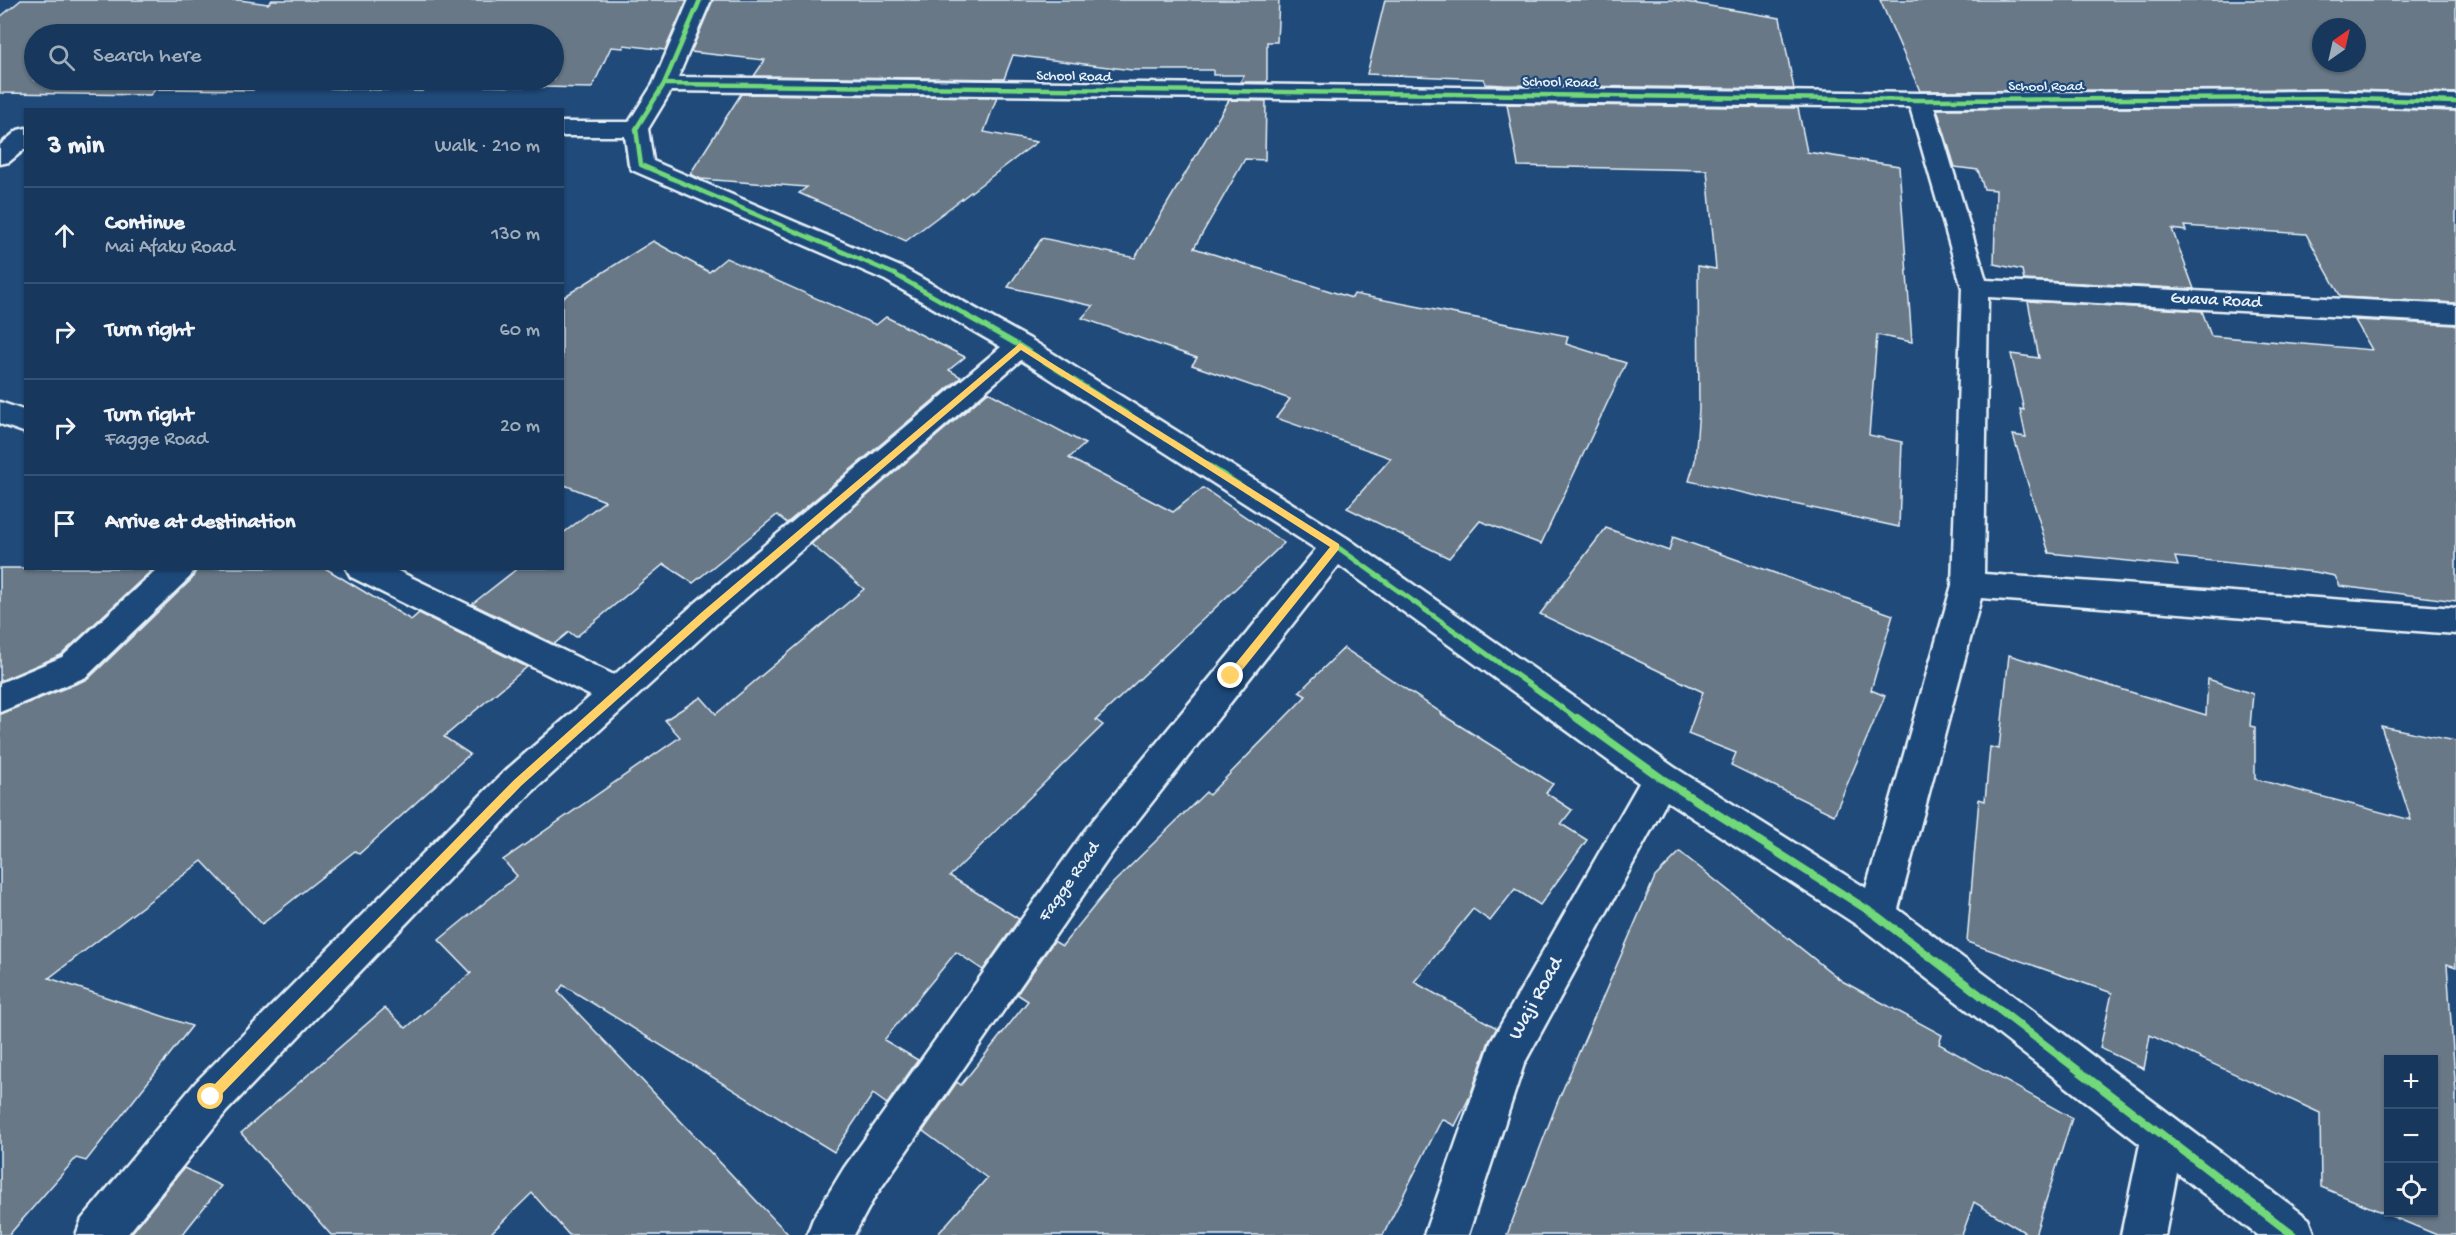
<!DOCTYPE html>
<meta charset="utf-8">
<style>
body{margin:0;font-family:"Gochi Hand",sans-serif;background:#203f62;color:#f1f3f6}
.controls{position:absolute;right:18px;bottom:18px;display:grid;overflow:hidden;border-radius:0px;box-shadow:0 2px 4px #0004}
.controls button{width:54px;height:54px;display:grid;place-items:center;padding:0;border:0;border-bottom:2px solid #365272;background:#17385c;color:#f1f3f6;font:30px sans-serif}
.compass{position:absolute;left:2312px;top:18px;width:54px;height:54px;border-radius:50%;background:#17385c;box-shadow:0 2px 4px #0004;rotate:34deg}
.stop{position:absolute;width:18px;height:18px;margin:-14px;border:4px solid #ffd166;border-radius:50%;background:#fff}
.stop.end{background:#ffd166;border-color:#fff;box-shadow:0 2px 6px #0008}
.list{margin:0;padding:0;list-style:none}
h2{display:flex;justify-content:space-between;align-items:center;height:78px;margin:0;padding:0 24px;font-size:26px}
h2 small{font-size:20px;font-weight:400;color:#9eacbb}
.list li{display:grid;grid-template-columns:39px 1fr auto;gap:18px;align-items:center;box-sizing:border-box;height:96px;padding:0 24px;border-top:2px solid #365272}
.list b{display:block;font-size:22px;white-space:nowrap}
.list p{margin:0;font-size:20px;white-space:nowrap;color:#9eacbb}
.list em{font-size:20px;font-style:normal;color:#9eacbb}
.icon{flex:none;width:33px;height:33px;fill:none;stroke:currentColor;stroke-width:2;stroke-linecap:round;stroke-linejoin:round}
.map{position:relative;flex:none;width:2456px;height:1235px;overflow:hidden}
.search{position:absolute;background:#17385c;box-shadow:0 2px 4px #0004;left:24px;top:24px;width:540px;height:66px;display:flex;align-items:center;gap:15px;box-sizing:border-box;padding:0 21px;border-radius:33px;color:#9eacbb;font-size:22px}
.panel{position:absolute;background:#17385c;box-shadow:0 2px 4px #0004;left:24px;top:108px;width:540px;height:462px;border-radius:0px}
.map>svg:first-child{display:block}
.building{fill:#677887;stroke:#e8f1f8;stroke-width:1.5;fill-rule:evenodd}
.lines{fill:none;stroke-linecap:round;stroke-linejoin:round}
.minor-casing{stroke:#e8f1f8;stroke-width:5}
.minor{fill:#1f4a7a;fill-rule:evenodd}
.cycleway-far2-casing{stroke:#1f4a7a;stroke-width:8}
.cycleway-far1-casing{stroke:#1f4a7a;stroke-width:9}
.cycleway-casing{stroke:#1f4a7a;stroke-width:11}
.cycleway-far2{stroke:#71d979;stroke-width:4.5}
.cycleway-far1{stroke:#71d979;stroke-width:5}
.cycleway{stroke:#71d979;stroke-width:8}
.route{fill:#ffd166}
.labels{text-anchor:middle;dominant-baseline:central;stroke-width:4.5;stroke-linejoin:round;paint-order:stroke}
.far-street-label{font-size:15px;fill:#e8f1f8;stroke:#1f4a7a}
.street-label{font-size:18px;fill:#e8f1f8;stroke:#1f4a7a}
.near-street-label{font-size:21px;fill:#e8f1f8;stroke:#1f4a7a}
</style>
<div class="map">
<svg width="2456" height="1235" viewBox="0 0 2456 1235">
<rect width="100%" height="100%" fill="#1f4a7a"/>
<filter id="ink" filterUnits="userSpaceOnUse"><feTurbulence type="fractalNoise" baseFrequency=".0167" numOctaves="2"/><feDisplacementMap in="SourceGraphic" scale="12" xChannelSelector="R" yChannelSelector="G"/><feConvolveMatrix kernelMatrix="1 2 1 2 8 2 1 2 1" color-interpolation-filters="sRGB"/></filter>
<g filter="url(#ink)">
<g class="building">
<path d="M21,0H239L268,4L272,0H687L665,50L624,45L623,48L611,47L592,88L427,85L422,91L255,86L253,90L156,89L150,95L0,93V17ZM34,34H554V80H34Z"/>
<polygon points="713,0 1279,0 1277,42 1267,42 1267,82 1240,82 1244,75 1213,75 1213,70 1132,70 1013,55 1004,79 754,76 765,60 691,52"/>
<polygon points="1385,0 1674,0 1780,18 1794,89 1504,85 1485,84 1484,79 1367,74"/>
<path d="M1880,0H2456V93L2321,89L1920,91ZM2321,27H2357V63H2321Z"/>
<polygon points="741,94 997,97 984,132 1037,142 906,241 799,193 807,187 701,179 690,174"/>
<polygon points="1229,100 1266,101 1265,160 1245,159 1194,248 1352,298 1354,294 1568,336 1566,344 1626,363 1541,544 1480,521 1449,558 1347,508 1391,458 1276,418 1290,399 1192,365 1197,358 1082,318 1093,306 1008,287 1042,238 1135,258"/>
<polygon points="1507,104 1798,108 1807,152 1899,166 1912,342 1877,335 1869,435 1902,442 1899,527 1689,481 1695,461 1699,409 1698,266 1716,269 1707,170 1518,166"/>
<polygon points="2321,107 2456,111 2456,303 2341,297 2306,234 2184,226 2186,231 2172,229 2194,289 2024,280 2022,270 1994,264 1996,190 1984,189 1978,170 1955,167 1937,109"/>
<polygon points="653,241 709,272 726,258 876,325 886,317 965,357 949,370 961,377 787,523 777,515 693,583 664,564 576,637 569,632 554,644 472,604 518,568 562,568 562,534 605,501 562,484 562,298"/>
<polygon points="2028,301 2202,311 2211,336 2372,350 2355,320 2456,325 2456,601 2340,586 2335,576 2315,572 2175,557 2178,566 2049,553 2013,435 2026,437 2020,409 2024,410 2011,354 2039,358"/>
<polygon points="988,392 1085,444 1069,458 1173,512 1203,488 1284,543 1096,720 1103,725 950,876 1019,919 983,970 956,952 884,1040 918,1060 887,1104 873,1094 834,1152 563,985 558,992 789,1235 569,1235 532,1193 489,1235 331,1235 241,1133 385,1008 406,1028 471,973 439,940 517,876 503,860 680,737 665,720 701,697 716,714 864,589 811,544"/>
<polygon points="1606,528 1669,551 1673,537 1893,615 1871,690 1885,696 1834,815 1731,765 1736,753 1688,734 1703,692 1540,614"/>
<polygon points="0,568 154,568 61,655 0,681"/>
<polygon points="197,568 325,568 411,620 419,613 527,667 444,737 470,754 359,854 355,851 262,924 202,861 49,978 192,1026 86,1161 76,1158 9,1235 0,1235 0,714 88,679 192,579"/>
<polygon points="1344,648 1442,713 1441,714 1553,784 1546,793 1572,810 1561,824 1587,840 1540,905 1515,889 1490,921 1473,909 1414,982 1497,1028 1489,1041 1470,1096 1455,1126 1442,1119 1383,1235 937,1235 987,1178 923,1131 957,1082 961,1085 1028,1001 1017,994 1054,941 1062,946 1113,883 1206,792 1209,795 1306,696 1299,692"/>
<path d="M2009,655L2206,715L2208,679L2253,694L2250,726L2255,727V779L2411,820L2381,726L2456,741V967L2447,964L2456,1094V1235H2437L2321,1187L2320,1113L2150,1035L2144,1069L2100,1048L2112,993L1967,942L1979,799L1985,801L1990,747L1999,749ZM2388,1059H2433V1212H2388Z"/>
<polygon points="1680,852 1842,981 1942,1035 1939,1044 2072,1118 2035,1235 2029,1235 1974,1202 1962,1235 1507,1235 1557,1103 1655,877"/>
<polygon points="184,1168 221,1186 182,1235 130,1235"/>
</g>
<g class="lines">
<defs>
<g id="minor">
<path d="M689,0H711L678,77L1920,93L2321,91L2456,95V109L2321,105L1934,107L1986,280L2456,305V323L1988,297L1984,574L2456,608V634L1981,598L1898,909L2309,1219L2315,1235H2257L2177,1173L2165,1235H2121L2140,1144L1863,929L1667,801L1524,1064L1468,1235H1424L1491,1042L1639,783L1339,565L1112,853L874,1198L854,1235H807L813,1219L844,1168L1086,829L1316,549L1021,360L717,623L530,794L226,1112L127,1235H76L82,1219L196,1082L504,772L591,696L351,577L346,568H392L614,675L693,605L1001,347L885,280L632,170L629,165L625,136H562V122H629L653,84ZM671,91L1910,107L1962,288L1952,585L1866,888L1674,767L1347,538L1030,339L903,268L653,161L648,129Z"/>
<polygon points="26,128 26,148 9,162 0,164 0,145 18,130"/>
<polygon points="0,402 26,411 26,433 0,424"/>
<polygon points="158,568 195,568 190,577 86,677 0,712 0,683 62,657"/>
</g>
</defs>
<use href="#minor" class="minor-casing"/>
<use href="#minor" class="minor"/>
<defs>
<g id="cycleway-far2">
<polyline points="700,0 664,84 636,129 641,165 894,274 968,316"/>
<polyline points="664,84 1920,100 2321,98 2456,102"/>
</g>
<polyline id="cycleway-far1" points="965,315 1020,346 1336,546 1579,720"/>
<polyline id="cycleway" points="1577,718 1661,778 1877,916 2293,1235"/>
</defs>
<use href="#cycleway-far2" class="cycleway-far2-casing"/>
<use href="#cycleway-far1" class="cycleway-far1-casing"/>
<use href="#cycleway" class="cycleway-casing"/>
<use href="#cycleway-far2" class="cycleway-far2"/>
<use href="#cycleway-far1" class="cycleway-far1"/>
<use href="#cycleway" class="cycleway"/>
</g>
</g>
<polygon class="route" points="1020,343 1339,544 1339,549 1235,679 1228,679 1228,673 1330,547 1021,350 709,617 521,786 215,1101 211,1103 206,1101 204,1097 206,1093 514,780 702,612"/>
<g class="labels">
<g class="far-street-label">
<text transform="translate(1074 77) rotate(1)">School Road</text>
<text transform="translate(1560 83) rotate(1)">School Road</text>
<text x="2046" y="87">School Road</text>
</g>
<g class="street-label">
<text transform="translate(2216 301) rotate(3)">Guava Road</text>
<text transform="translate(1070 882) rotate(-55)">Fagge Road</text>
</g>
<g class="near-street-label">
<text transform="translate(1537 999) rotate(-61)">Waji Road</text>
</g>
</g>
</svg>
<div class="controls">
<button>+</button>
<button>−</button>
<button><svg class="icon" aria-label="locate" viewBox="0 0 24 24"><circle cx="12" cy="12" r="6"/><path d="M12 2v4M12 18v4M2 12h4M18 12h4"/></svg></button>
</div>
<svg class="compass" viewBox="-18 -18 36 36"><path d="M0-13l5 13h-10z" fill="#e53935"/><path d="M0 13l5-13h-10z" fill="#9eacbb"/></svg>
<div class="stop" style="left:211px;top:1097px"></div>
<div class="stop end" style="left:1231px;top:676px"></div>
<div class="search"><svg class="icon" aria-label="search" viewBox="0 0 24 24"><circle cx="10" cy="10" r="6"/><path d="M15 15l6 6"/></svg>Search here</div>
<section class="panel">
<h2>3 min<small>Walk · 210 m</small></h2>
<ul class="list">
<li><svg class="icon" aria-label="ahead" viewBox="0 0 24 24"><path d="M12 20V5M6 11l6-6 6 6"/></svg><div><b>Continue</b><p>Mai Afaku Road</p></div><em>130 m</em></li>
<li><svg class="icon" aria-label="right" viewBox="0 0 24 24"><path d="M7 20v-9h11M14 6l5 5-5 5"/></svg><div><b>Turn right</b></div><em>60 m</em></li>
<li><svg class="icon" aria-label="right" viewBox="0 0 24 24"><path d="M7 20v-9h11M14 6l5 5-5 5"/></svg><div><b>Turn right</b><p>Fagge Road</p></div><em>20 m</em></li>
<li><svg class="icon" aria-label="arrive" viewBox="0 0 24 24"><path d="M6 21V4h12l-3 4 3 4H6"/></svg><div><b>Arrive at destination</b></div></li>
</ul>
</section>
</div>
